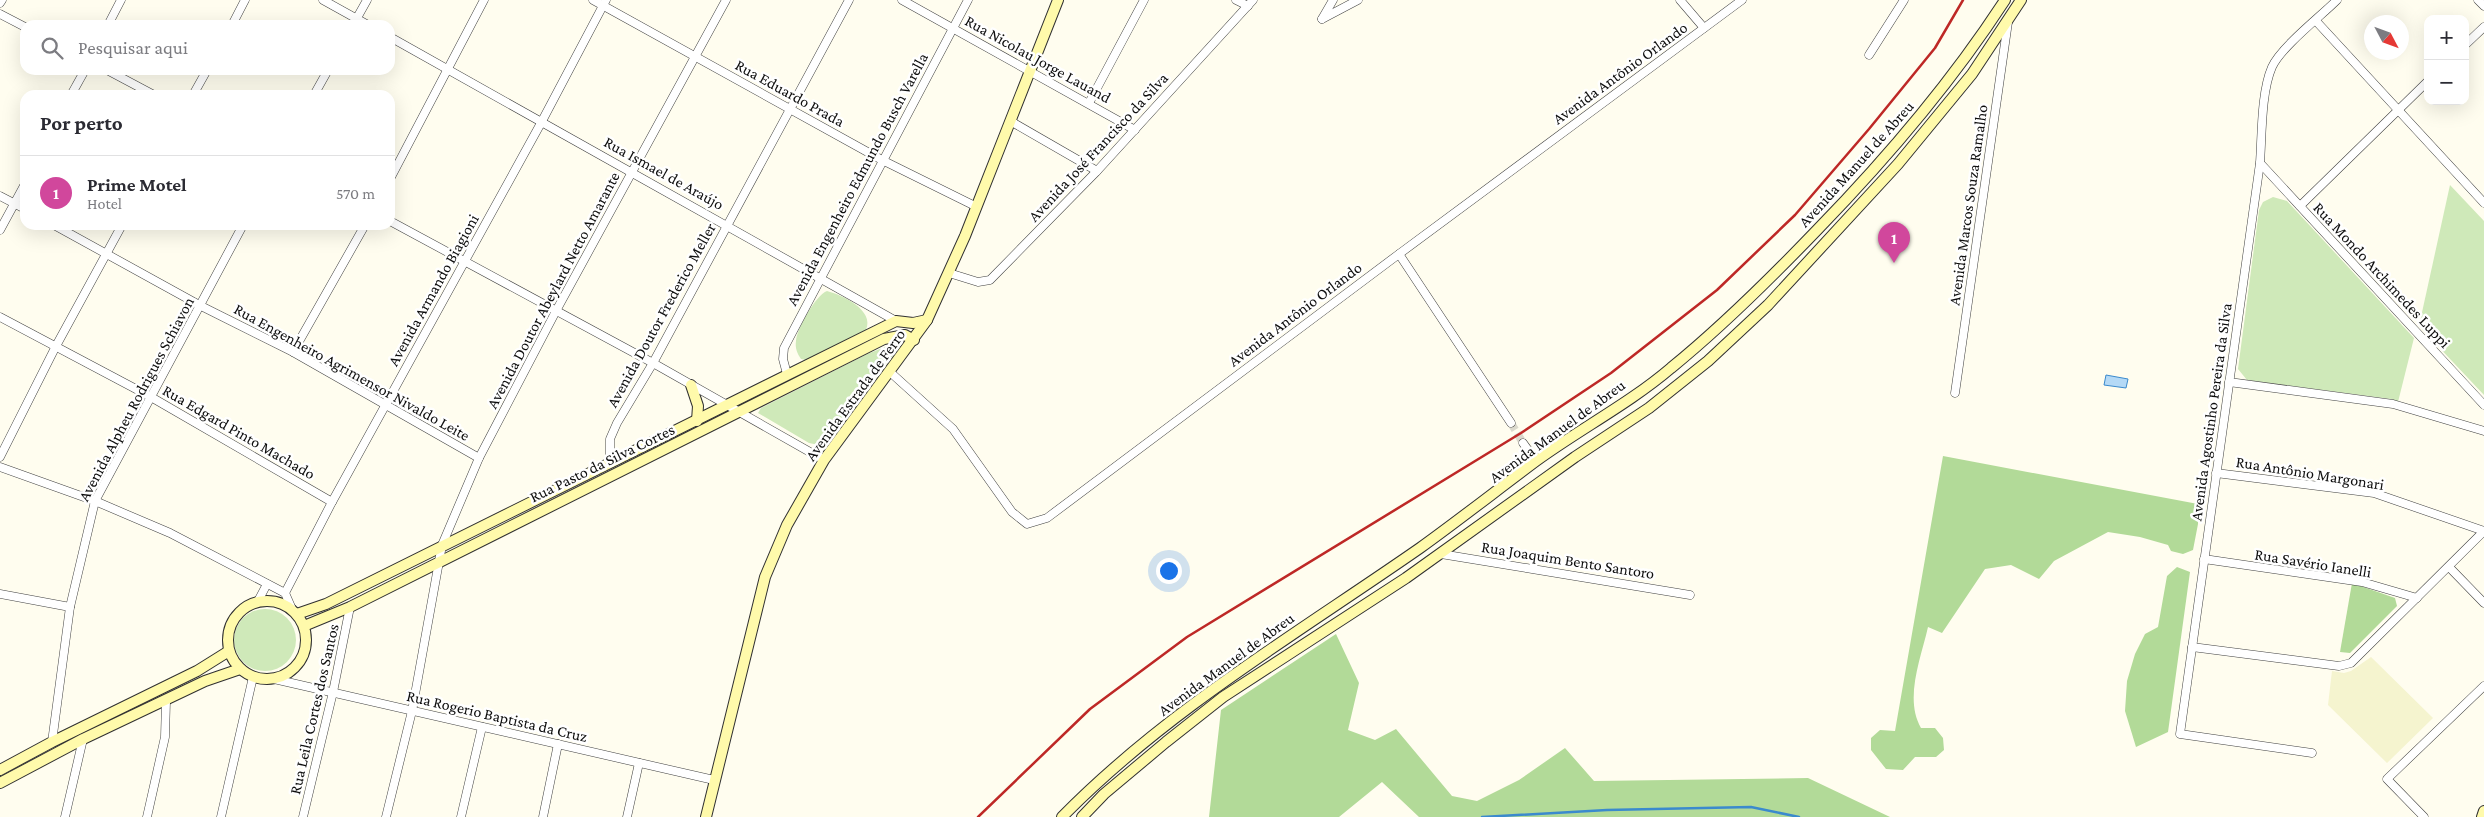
<!DOCTYPE html>
<html lang="pt">
<meta charset="utf-8">
<style>
body{margin:0;font-family:"Crimson Pro",serif;background:#f7f7f7;color:#2b2b33}
.controls{position:absolute;right:15px;top:15px;display:grid;overflow:hidden;border-radius:10px;box-shadow:0 5px 20px #0002}
.controls button{width:45px;height:45px;display:grid;place-items:center;padding:0;border:0;border-bottom:1px solid #e1e1e2;background:#fff;color:#2b2b33;font:25px sans-serif}
.compass{position:absolute;left:2364px;top:15px;width:45px;height:45px;border-radius:50%;background:#fff;box-shadow:0 5px 20px #0002;rotate:131deg}
.you{position:absolute;left:1168px;top:570px;width:18px;height:18px;margin:-12px;border:4px solid #fff;border-radius:50%;background:#1a73e8;box-shadow:0 0 0 8px #1a73e833}
.badge{display:grid;place-items:center;width:32px;height:32px;border-radius:50%;background:#b45309;color:#fff;font-size:16px;font-weight:700}
.pin{position:absolute;translate:-50% -41px;filter:drop-shadow(0 1px 2px #0008)}
.pin::after{content:'';position:absolute;top:26px;width:18px;height:15px;background:inherit;clip-path:polygon(0 0,100% 0,50% 100%)}
.list{margin:0;padding:0;list-style:none}
h2{display:flex;justify-content:space-between;align-items:center;height:65px;margin:0;padding:0 20px;font-size:21px}
h2 small{font-size:16px;font-weight:400;color:#7c7c81}
.list li{display:grid;grid-template-columns:32px 1fr auto;gap:15px;align-items:center;box-sizing:border-box;height:75px;padding:0 20px;border-top:1px solid #e1e1e2}
.list b{display:block;font-size:19px;white-space:nowrap}
.list p{margin:0;font-size:16px;white-space:nowrap;color:#7c7c81}
.list em{font-size:16px;font-style:normal;color:#7c7c81}
.icon{flex:none;width:28px;height:28px;fill:none;stroke:currentColor;stroke-width:2;stroke-linecap:round;stroke-linejoin:round}
.map{position:relative;flex:none;width:2484px;height:817px;overflow:hidden}
.search{position:absolute;background:#fff;box-shadow:0 5px 20px #0002;left:20px;top:20px;width:375px;height:55px;display:flex;align-items:center;gap:12px;box-sizing:border-box;padding:0 18px;border-radius:15px;color:#7c7c81;font-size:19px}
.panel{position:absolute;background:#fff;box-shadow:0 5px 20px #0002;left:20px;top:90px;width:375px;height:140px;border-radius:15px}
.map>svg:first-child{display:block}
.farmland{fill:#f5f4cf}
.green{fill:#cfe9b9}
.forest{fill:#b2da98}
.water{fill:#b4d9f6;stroke:#3b8acd}
.lines{fill:none;stroke-linecap:round;stroke-linejoin:round}
.stream{stroke:#3b8acd;stroke-width:2.5}
.street-tunnel{stroke:#dbd9cd;stroke-width:8;stroke-dasharray:8 4;stroke-linecap:butt}
.street-casing{stroke:#414141;stroke-width:9}
.secondary-casing{stroke:#303030;stroke-width:12}
.street{stroke:#fff;stroke-width:8}
.secondary{stroke:#fffaab;stroke-width:10}
.rail{stroke:#be2826;stroke-width:2.5}
.labels{text-anchor:middle;dominant-baseline:central;stroke-width:5;stroke-linejoin:round;paint-order:stroke}
.street-label{font-size:16px;fill:#0e0e0e;stroke:#fff}
</style>
<div class="map">
<svg width="2484" height="817" viewBox="0 0 2484 817">
<rect width="100%" height="100%" fill="#fffdef"/>
<polygon class="farmland" points="2371,657 2433,718 2387,763 2328,705 2332,671 2344,673 2351,671"/>
<g class="green">
<polygon points="2450,185 2484,221 2484,395 2419,326"/>
<polygon points="2273,197 2287,201 2414,338 2398,402 2391,399 2247,380 2238,369 2259,210 2263,202"/>
<path d="M827,291C842,295 875,310 866,330L806,360L801,359C797,353 795,348 796,341C797,328 816,295 827,291Z"/>
<polygon points="898,342 900,347 846,411 827,440 819,445 809,443 758,413 761,408 867,354"/>
<circle cx="265" cy="640" r="31"/>
</g>
<g class="forest">
<path d="M1943,456L2198,504V524L2193,550L2183,554L2171,551L2168,545L2140,537L2108,532L2054,561L2039,579L2011,565L1985,569L1942,633L1928,627C1921,658 1904,699 1921,728H1935L1943,738L1944,750L1936,757H1915L1903,770L1886,769L1871,750V738L1880,730L1895,731Z"/>
<polygon points="2177,567 2190,572 2168,732 2136,747 2125,711 2127,681 2135,654 2145,634 2158,627 2167,576"/>
<polygon points="2352,583 2395,598 2397,606 2350,653 2340,652"/>
<polygon points="1336,634 1359,683 1348,730 1375,740 1396,729 1452,796 1477,801 1519,780 1565,748 1594,781 1808,778 1890,817 1419,817 1382,782 1339,817 1209,817 1221,710"/>
</g>
<polygon class="water" points="2106,375 2128,379 2126,388 2104,385"/>
<g class="lines">
<polyline class="stream" points="1482,817 1607,810 1751,807 1799,817"/>
<polyline class="street-tunnel" points="1511,423 1523,443"/>
<defs>
<g id="street">
<polyline points="323,0 368,25"/>
<polyline points="593,0 882,160 977,207"/>
<polyline points="902,0 1135,130"/>
<polyline points="1236,0 1248,6"/>
<polyline points="1680,0 1704,28"/>
<polyline points="2478,0 2484,6"/>
<polyline points="0,3 2,0"/>
<polyline points="0,14 25,27"/>
<polyline points="1322,19 1358,0"/>
<polyline points="1322,19 1333,0"/>
<polyline points="2316,21 2484,203"/>
<polyline points="108,25 121,0"/>
<polyline points="232,25 245,0"/>
<polyline points="353,25 367,0"/>
<polyline points="390,37 896,321"/>
<polyline points="2465,45 2484,27"/>
<polyline points="1869,55 1904,0"/>
<polyline points="107,70 154,95"/>
<polyline points="71,95 85,70"/>
<polyline points="193,95 207,70"/>
<polyline points="314,95 328,70"/>
<polyline points="1089,103 1144,0"/>
<polyline points="1012,122 1097,171"/>
<polyline points="2260,163 2484,405"/>
<polyline points="390,179 484,0"/>
<polyline points="0,196 25,209"/>
<polyline points="2300,206 2428,81"/>
<polyline points="390,221 653,363 824,460"/>
<polyline points="54,225 201,306 293,352 479,458"/>
<polyline points="0,230 25,184"/>
<polyline points="1399,254 1511,423"/>
<polyline points="949,273 978,282 990,280 1097,171 1253,0"/>
<polyline points="0,317 151,397 332,502"/>
<polyline points="293,352 365,225"/>
<polyline points="890,372 953,429 1012,512 1027,524 1047,518 1399,254 1742,0"/>
<polyline points="787,374 783,359 784,348 968,0"/>
<polyline points="2229,382 2393,404 2484,431"/>
<polyline points="1955,393 2008,22"/>
<polyline points="1523,443 1536,461"/>
<polyline points="0,457 56,346 122,225"/>
<polyline points="610,461 610,439 617,423 653,363 849,0"/>
<polyline points="0,467 95,501 170,533 285,593 292,609"/>
<polyline points="2216,473 2374,493 2484,531"/>
<polyline points="1441,554 1690,595"/>
<polyline points="2204,559 2362,582 2417,598"/>
<polyline points="2449,567 2484,603"/>
<polyline points="285,593 332,502 541,123 606,0"/>
<polyline points="0,594 70,607"/>
<polyline points="258,601 267,584"/>
<polyline points="2192,647 2339,666 2351,663 2484,531"/>
<polyline points="274,679 714,780"/>
<polyline points="52,742 70,607 95,501 243,225"/>
<path d="M2312,753L2180,734L2260,163C2262,135 2261,92 2272,67C2281,47 2321,16 2337,0"/>
<polyline points="65,817 83,739"/>
<polyline points="147,817 165,737 166,701"/>
<polyline points="221,817 253,677"/>
<polyline points="303,817 333,692 350,607"/>
<polyline points="386,817 412,711 442,545 479,458 556,311 726,0"/>
<polyline points="461,817 482,727"/>
<polyline points="543,817 558,744"/>
<polyline points="627,817 639,763"/>
<polyline points="2424,817 2387,779 2484,686"/>
</g>
<g id="secondary">
<polyline points="691,385 698,406 697,421"/>
<circle cx="267" cy="640" r="39"/>
<path d="M297,614L326,604C515,509 705,414 896,321L913,323L927,320"/>
<polyline points="304,626 350,607 884,339 905,335 914,340"/>
<polyline points="0,770 52,742 197,671 229,651"/>
<polyline points="0,783 83,739 205,681 240,669"/>
<polyline points="706,817 765,577 787,525 824,460 927,320 965,236 1058,0"/>
<path d="M1062,817C1167,710 1298,633 1420,548C1459,520 1497,490 1536,461C1580,429 1630,403 1671,368C1724,325 1771,278 1818,229C1887,158 1951,83 2005,0"/>
<polyline points="1082,817 1104,794 1166,742 1223,697 1406,578 1575,457 1649,408 1708,361 1768,305 1898,164 1972,74 2021,0"/>
<polyline points="2482,817 2484,811"/>
</g>
</defs>
<use href="#street" class="street-casing"/>
<use href="#secondary" class="secondary-casing"/>
<use href="#street" class="street"/>
<use href="#secondary" class="secondary"/>
<polyline class="rail" points="978,817 1090,709 1187,637 1521,433 1611,373 1717,290 1795,215 1869,129 1935,48 1963,0"/>
</g>
<g class="labels">
<g class="street-label">
<text transform="translate(1038 59) rotate(29)">Rua Nicolau Jorge Lauand</text>
<text transform="translate(1620 73) rotate(-36)">Avenida Antônio Orlando</text>
<text transform="translate(790 93) rotate(29)">Rua Eduardo Prada</text>
<text transform="translate(1098 147) rotate(-47)">Avenida José Francisco da Silva</text>
<text transform="translate(1856 164) rotate(-48)">Avenida Manuel de Abreu</text>
<text transform="translate(664 173) rotate(29)">Rua Ismael de Araújo</text>
<text transform="translate(857 179) rotate(-62)">Avenida Engenheiro Edmundo Busch Varella</text>
<text transform="translate(1968 205) rotate(-82)">Avenida Marcos Souza Ramalho</text>
<text transform="translate(2382 275) rotate(47)">Rua Mondo Archimedes Luppi</text>
<text transform="translate(433 290) rotate(-61)">Avenida Armando Biagioni</text>
<text transform="translate(553 290) rotate(-62)">Avenida Doutor Abeylard Netto Amarante</text>
<text transform="translate(1295 314) rotate(-37)">Avenida Antônio Orlando</text>
<text transform="translate(661 315) rotate(-61)">Avenida Doutor Frederico Meller</text>
<text transform="translate(352 372) rotate(29)">Rua Engenheiro Agrimensor Nivaldo Leite</text>
<text transform="translate(855 395) rotate(-54)">Avenida Estrada de Ferro</text>
<text transform="translate(136 399) rotate(-62)">Avenida Alpheu Rodrigues Schiavon</text>
<text transform="translate(2211 412) rotate(-82)">Avenida Agostinho Pereira da Silva</text>
<text transform="translate(1557 431) rotate(-36)">Avenida Manuel de Abreu</text>
<text transform="translate(239 432) rotate(30)">Rua Edgard Pinto Machado</text>
<text transform="translate(602 463) rotate(-26)">Rua Pasto da Silva Cortes</text>
<text transform="translate(2310 473) rotate(9)">Rua Antônio Margonari</text>
<text transform="translate(1568 560) rotate(9)">Rua Joaquim Bento Santoro</text>
<text transform="translate(2313 563) rotate(9)">Rua Savério Ianelli</text>
<text transform="translate(1226 664) rotate(-36)">Avenida Manuel de Abreu</text>
<text transform="translate(314 709) rotate(-77)">Rua Leila Cortes dos Santos</text>
<text transform="translate(497 716) rotate(13)">Rua Rogerio Baptista da Cruz</text>
</g>
</g>
</svg>
<div class="controls">
<button>+</button>
<button>−</button>
</div>
<svg class="compass" viewBox="-18 -18 36 36"><path d="M0-13l5 13h-10z" fill="#e53935"/><path d="M0 13l5-13h-10z" fill="#7c7c81"/></svg>
<div class="you"></div>
<div class="pin badge" style="left:1894px;top:263px;background:#d1479c">1</div>
<div class="search"><svg class="icon" aria-label="search" viewBox="0 0 24 24"><circle cx="10" cy="10" r="6"/><path d="M15 15l6 6"/></svg>Pesquisar aqui</div>
<section class="panel">
<h2>Por perto<small></small></h2>
<ul class="list">
<li><span class="badge" style="background:#d1479c">1</span><div><b>Prime Motel</b><p>Hotel</p></div><em>570 m</em></li>
</ul>
</section>
</div>
